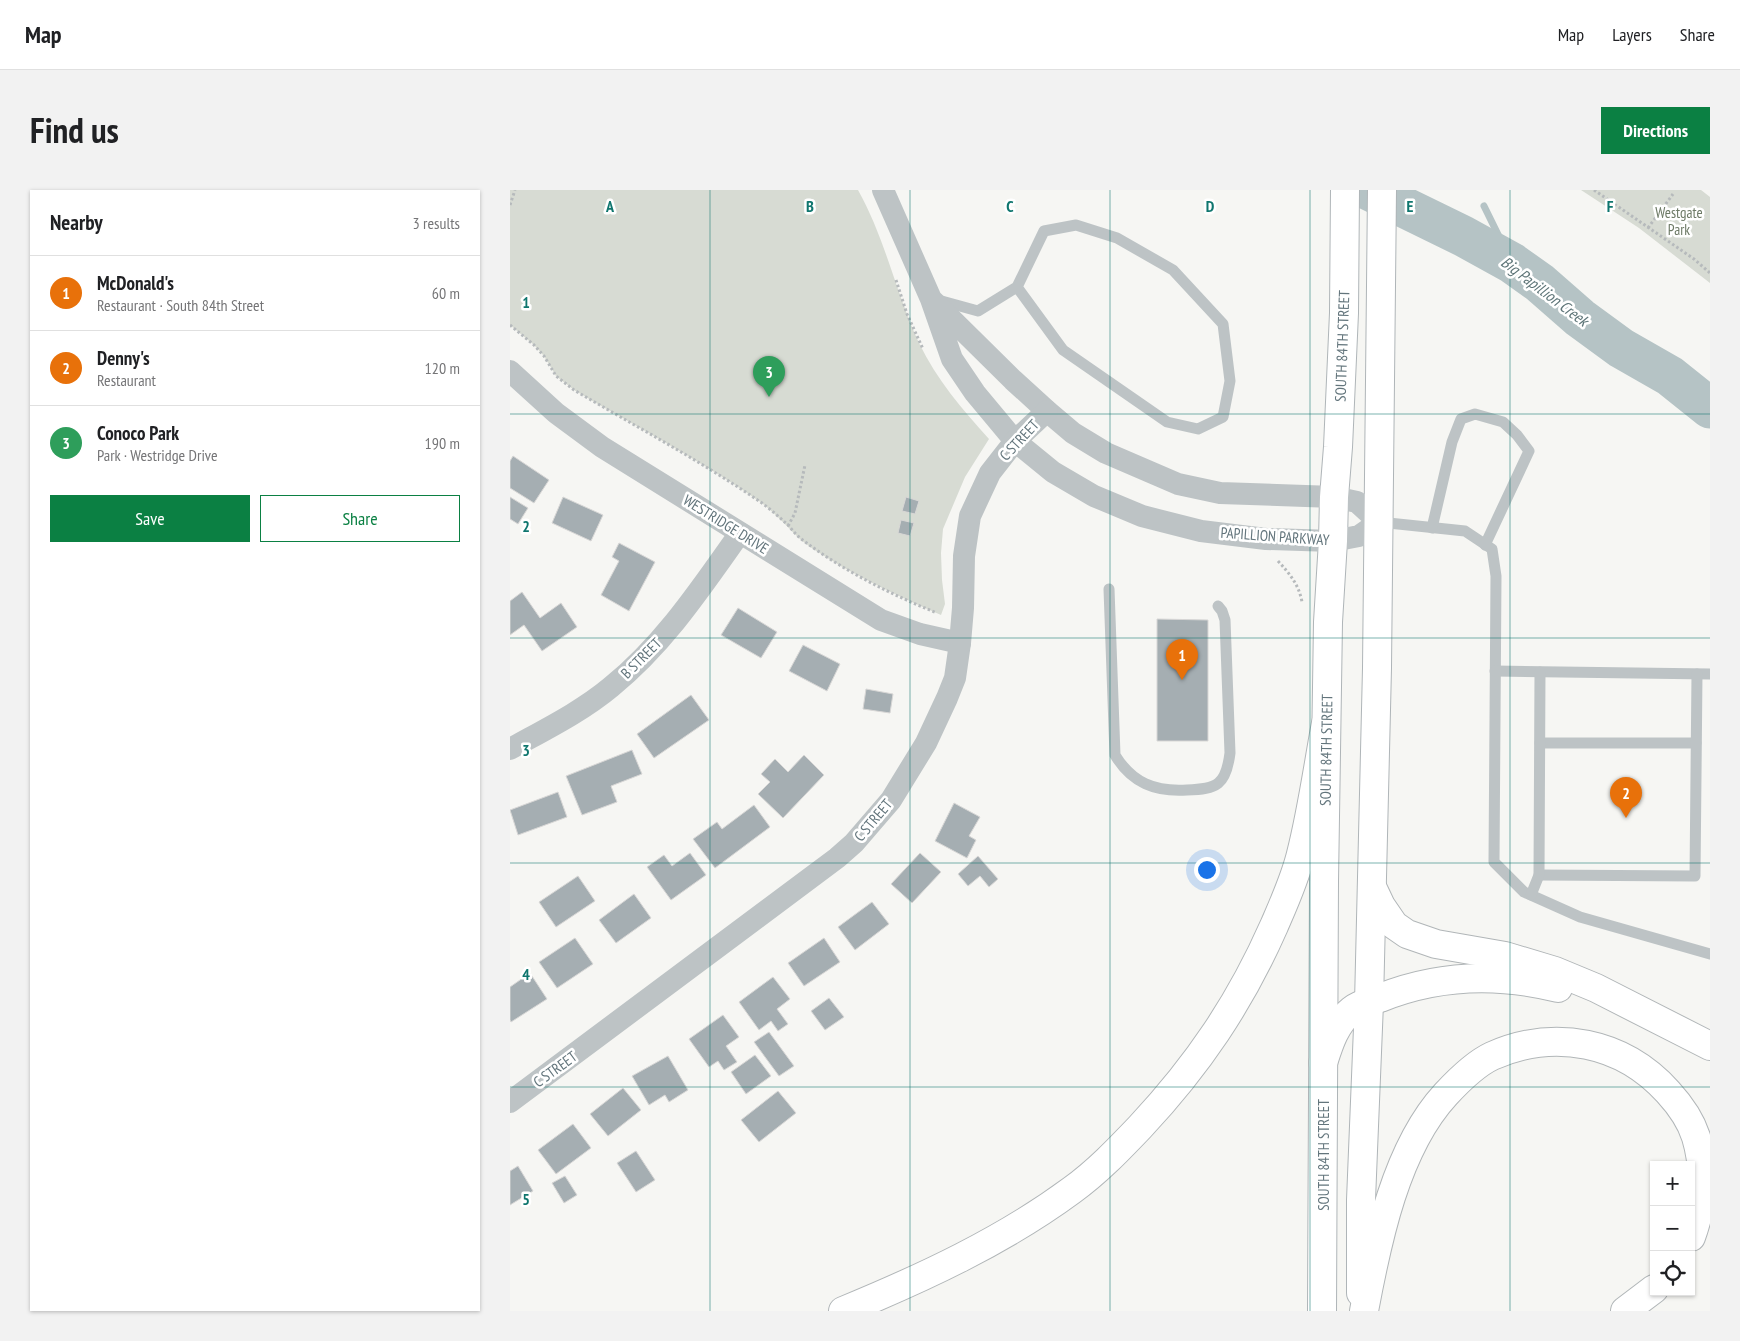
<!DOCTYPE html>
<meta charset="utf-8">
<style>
body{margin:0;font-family:"PT Sans Narrow",sans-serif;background:#f2f2f2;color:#202124}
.controls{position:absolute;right:15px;bottom:15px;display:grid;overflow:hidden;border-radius:0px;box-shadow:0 1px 4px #0004}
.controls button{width:45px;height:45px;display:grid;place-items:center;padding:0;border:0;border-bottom:1px solid #e0e0e0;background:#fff;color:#202124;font:25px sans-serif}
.you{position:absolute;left:696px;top:679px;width:18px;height:18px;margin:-12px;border:4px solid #fff;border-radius:50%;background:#1a73e8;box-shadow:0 0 0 8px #1a73e833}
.badge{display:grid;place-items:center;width:32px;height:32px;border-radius:50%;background:#0b8043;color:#fff;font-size:16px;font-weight:700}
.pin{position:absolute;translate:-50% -41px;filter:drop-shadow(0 1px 2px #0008)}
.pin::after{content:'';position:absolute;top:26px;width:18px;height:15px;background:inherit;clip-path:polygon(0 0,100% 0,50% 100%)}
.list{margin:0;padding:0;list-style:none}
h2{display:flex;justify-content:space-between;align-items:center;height:65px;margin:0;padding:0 20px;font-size:21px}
h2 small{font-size:16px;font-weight:400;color:#757577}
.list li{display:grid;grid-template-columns:32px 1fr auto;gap:15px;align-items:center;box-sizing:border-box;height:75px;padding:0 20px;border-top:1px solid #e0e0e0}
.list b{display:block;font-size:19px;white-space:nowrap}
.list p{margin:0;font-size:16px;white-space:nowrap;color:#757577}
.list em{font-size:16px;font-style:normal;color:#757577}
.actions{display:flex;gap:10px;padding:15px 20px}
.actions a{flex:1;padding:11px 0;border:1px solid #0b8043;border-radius:0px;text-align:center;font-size:18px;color:#0b8043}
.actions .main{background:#0b8043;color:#fff}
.icon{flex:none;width:28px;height:28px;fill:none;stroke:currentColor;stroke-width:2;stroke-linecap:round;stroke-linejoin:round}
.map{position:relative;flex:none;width:1200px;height:1121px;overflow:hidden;border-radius:0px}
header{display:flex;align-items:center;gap:30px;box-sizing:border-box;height:70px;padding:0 25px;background:#fff;border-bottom:1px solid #e0e0e0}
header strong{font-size:24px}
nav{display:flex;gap:28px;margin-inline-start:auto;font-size:18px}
.intro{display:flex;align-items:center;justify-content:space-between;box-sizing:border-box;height:120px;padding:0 30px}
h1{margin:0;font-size:35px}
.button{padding:12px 22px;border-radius:0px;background:#0b8043;color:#fff;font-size:18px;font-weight:700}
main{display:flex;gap:30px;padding:0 30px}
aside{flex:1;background:#fff;border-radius:0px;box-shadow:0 1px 4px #0004}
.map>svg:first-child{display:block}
.green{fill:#d7dbd3}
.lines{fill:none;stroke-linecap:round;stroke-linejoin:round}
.stream{stroke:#b5c3c5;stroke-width:7}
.river{stroke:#b5c3c5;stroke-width:41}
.building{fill:#a5aeb2;stroke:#d8d7d6}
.primary-casing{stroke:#afb5b8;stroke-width:30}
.motorway-casing{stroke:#b1b6b8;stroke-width:30}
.path{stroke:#b6babc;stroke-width:3;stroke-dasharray:2.5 2.5;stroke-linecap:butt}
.service{stroke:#bdc3c5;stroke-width:11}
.minor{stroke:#bdc3c5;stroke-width:22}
.primary{stroke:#fff;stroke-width:28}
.motorway{stroke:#fff;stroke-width:28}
.grid{fill:none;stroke:#0f766e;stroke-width:1;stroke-opacity:0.55}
.labels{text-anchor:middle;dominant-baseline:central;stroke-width:5;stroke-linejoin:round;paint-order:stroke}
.park-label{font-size:15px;fill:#6d7a66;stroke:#fff}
.street-label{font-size:15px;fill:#63757c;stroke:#fff}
.water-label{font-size:16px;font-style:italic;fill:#5e7578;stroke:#fff}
.grid-label{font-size:16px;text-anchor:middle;font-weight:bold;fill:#0f766e;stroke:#fff;stroke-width:5;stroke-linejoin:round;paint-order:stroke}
</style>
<header>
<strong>Map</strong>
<nav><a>Map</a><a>Layers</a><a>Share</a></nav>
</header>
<div class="intro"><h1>Find us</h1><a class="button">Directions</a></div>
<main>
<aside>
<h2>Nearby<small>3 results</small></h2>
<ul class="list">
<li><span class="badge" style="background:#e8710a">1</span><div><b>McDonald's</b><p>Restaurant · South 84th Street</p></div><em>60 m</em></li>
<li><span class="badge" style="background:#e8710a">2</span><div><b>Denny's</b><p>Restaurant</p></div><em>120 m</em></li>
<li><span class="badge" style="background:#2e9e5b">3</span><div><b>Conoco Park</b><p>Park · Westridge Drive</p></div><em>190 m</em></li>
</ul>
<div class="actions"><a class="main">Save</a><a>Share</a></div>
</aside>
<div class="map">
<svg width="1200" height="1121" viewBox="0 0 1200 1121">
<rect width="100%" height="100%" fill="#f6f6f3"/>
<g class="green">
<path d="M0,0H348C375,48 386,103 409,153C427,190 452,219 479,249L455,287L433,339L431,363L432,390L435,414L431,425C396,410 363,394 329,375C317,367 303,360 291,350C276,336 264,321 246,309C188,269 125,236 64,200L46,186L34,166L24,155L0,135Z"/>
<polygon points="1071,0 1191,0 1200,7 1200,93 1129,38"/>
</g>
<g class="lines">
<polyline class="stream" points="974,16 1002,73"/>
<polyline class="river" points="859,0 953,46 1002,73 1030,93 1070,128 1111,158 1160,186 1200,218"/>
</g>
<g class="building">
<polygon points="3,266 39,290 24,313 0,298 0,271"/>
<polygon points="0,307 18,318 8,334 0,329"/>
<polygon points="53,307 93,325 81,351 42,333"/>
<polygon points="396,307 409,311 405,324 392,321"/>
<polygon points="391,330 404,333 400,346 388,343"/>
<polygon points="109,353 145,372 119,421 91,405 109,371 102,367"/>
<polygon points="12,402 30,428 51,413 67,437 32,461 14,435 0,445 0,411"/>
<polygon points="228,418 267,442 251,468 211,445"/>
<polygon points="647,429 698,430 698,551 647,551"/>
<polygon points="293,455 330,474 317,501 279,481"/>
<polygon points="356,499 383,504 380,523 353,519"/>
<polygon points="181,505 199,530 144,568 127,544"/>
<polygon points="122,560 132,584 101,596 107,612 72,625 56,586"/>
<polygon points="294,565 314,585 273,628 248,604 260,592 251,584 265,569 278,582"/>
<polygon points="48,602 57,627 8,645 0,620"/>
<polygon points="444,613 470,627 459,646 466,650 457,668 425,651"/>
<polygon points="244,615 260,637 205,678 183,649 207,632 212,639"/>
<polygon points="180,663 196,685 161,710 137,677 154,665 162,676"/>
<polygon points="410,663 431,682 402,713 381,694"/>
<polygon points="468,666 488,689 479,697 470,686 458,696 448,684"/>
<polygon points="68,686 85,711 46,737 29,712"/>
<polygon points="124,704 141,728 106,753 89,730"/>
<polygon points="362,712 379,734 345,760 328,737"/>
<polygon points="65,748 83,774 47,798 29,772"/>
<polygon points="314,748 330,772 294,796 278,773"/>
<polygon points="20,783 37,809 1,832 0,830 0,797"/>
<polygon points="263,787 280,809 267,819 278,834 268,841 261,831 249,840 229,812"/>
<polygon points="319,808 334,827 315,840 301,821"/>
<polygon points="213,825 229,847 216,856 227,872 214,880 208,871 199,877 179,849"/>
<polygon points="259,842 284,876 269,886 244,852"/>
<polygon points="245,865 261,886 236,904 221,882"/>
<polygon points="158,866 178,900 159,912 155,905 139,915 122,886"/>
<polygon points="113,898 131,920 98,946 80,924"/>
<polygon points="268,901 286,923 249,952 231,930"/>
<polygon points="63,934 81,958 46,984 28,960"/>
<polygon points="126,961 145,990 126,1002 107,973"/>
<polygon points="8,976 23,1001 0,1015 0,981"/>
<polygon points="55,986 67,1005 54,1013 42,993"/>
</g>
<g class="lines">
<defs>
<g id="primary">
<polyline points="851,1103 851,1010 859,813 867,478 872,0"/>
<polyline points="812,1121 814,692 818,432 823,351 824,307 828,257 834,123 835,0"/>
</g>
<g id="motorway">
<polyline points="862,697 871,716 884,735 897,744 926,754 995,766 1045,781 1086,798 1200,856"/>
<path d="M813,873C819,854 825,834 842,820C849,814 862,811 870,808C927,785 988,783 1048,798"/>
<path d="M333,1121C413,1088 493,1051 562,1000C587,982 609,959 630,937C688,875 730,813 764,736C774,713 785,689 791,664C802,621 808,576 816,533"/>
<path d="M854,1121C867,1051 886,958 936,904C949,890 965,874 982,866C1045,838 1113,852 1158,902C1169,914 1181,931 1186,947C1196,980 1193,1014 1181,1047"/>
<polyline points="1115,1121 1144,1099"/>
</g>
</defs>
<use href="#primary" class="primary-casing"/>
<use href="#motorway" class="motorway-casing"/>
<g class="path">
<polyline points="1084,0 1184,69 1200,83"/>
<polyline points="0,15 5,0"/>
<polyline points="1138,38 1163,4"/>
<polyline points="386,90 397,124 413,159"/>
<path d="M0,135L24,155L34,166L46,186L64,200C125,236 187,269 246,309C257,316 268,326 278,335C283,341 288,347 294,351C334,381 380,404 427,423"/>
<polyline points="278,336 285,323 295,275"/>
<path d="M768,371C780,384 789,395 792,412"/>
</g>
<g class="service">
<polyline points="428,110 468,121 507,97 553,160 657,232 688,239 713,227 720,191 713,134 663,80 607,48 566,35 534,41 507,97"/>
<polyline points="869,332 955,341 982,359 986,386 984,672 1014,702 1070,727 1200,764"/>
<polyline points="922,338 942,252 951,229 965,224 993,232 1007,245 1019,261 975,355"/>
<path d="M599,399L605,565C622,593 645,602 677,600C707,599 716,595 720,563L715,430L712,421L708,416"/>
<polyline points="985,481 1200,484"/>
<polyline points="1030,553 1186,553"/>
<polyline points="1029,685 1185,686 1187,484"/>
<polyline points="1021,705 1029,685 1030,482"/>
</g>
<g class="minor">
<polyline points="373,0 421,109 442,169 465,203 505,251 543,282 584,306 632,326 691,341 756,349 823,351 849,346 869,332 847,312 824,307 710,303 668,294 596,263 563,243 537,221 503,190 421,109"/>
<polyline points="0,181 46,223 92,257 371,430 410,444 450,453"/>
<path d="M0,559C34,540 71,522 101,497C154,454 191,398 230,343"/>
<polyline points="0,912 327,668 344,653 381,610 416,553 437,508 445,488 450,453 453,418 454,366 460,326 480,283 505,251 537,221"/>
</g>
<use href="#primary" class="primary"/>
<use href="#motorway" class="motorway"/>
</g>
<path class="grid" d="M200,0V1121M400,0V1121M600,0V1121M800,0V1121M1000,0V1121M0,224H1200M0,448H1200M0,673H1200M0,897H1200"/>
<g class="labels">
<g class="park-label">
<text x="1169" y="22">Westgate<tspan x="1169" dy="17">Park</tspan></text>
</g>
<g class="street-label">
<text transform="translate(832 156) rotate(-88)">SOUTH 84TH STREET</text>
<text transform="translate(509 250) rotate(-47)">C STREET</text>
<text transform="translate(216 334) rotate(32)">WESTRIDGE DRIVE</text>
<text transform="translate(765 346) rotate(4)">PAPILLION PARKWAY</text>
<text transform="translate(131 468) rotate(-45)">B STREET</text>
<text transform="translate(816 560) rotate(-89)">SOUTH 84TH STREET</text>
<text transform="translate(363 630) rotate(-50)">C STREET</text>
<text transform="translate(45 879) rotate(-36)">C STREET</text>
<text transform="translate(813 965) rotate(-90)">SOUTH 84TH STREET</text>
</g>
<g class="water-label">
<text transform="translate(1035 101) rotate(37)">Big Papillion Creek</text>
</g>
</g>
<g class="grid-label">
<text x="100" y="22">A</text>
<text x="300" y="22">B</text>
<text x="500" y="22">C</text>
<text x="700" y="22">D</text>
<text x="900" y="22">E</text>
<text x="1100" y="22">F</text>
<text x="16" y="118">1</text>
<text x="16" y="342">2</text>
<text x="16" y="566">3</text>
<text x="16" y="790">4</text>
<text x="16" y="1015">5</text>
</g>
</svg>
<div class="controls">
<button>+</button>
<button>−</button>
<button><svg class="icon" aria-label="locate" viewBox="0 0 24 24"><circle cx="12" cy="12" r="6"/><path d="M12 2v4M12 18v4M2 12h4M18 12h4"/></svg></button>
</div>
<div class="you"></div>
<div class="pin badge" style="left:672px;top:490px;background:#e8710a">1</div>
<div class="pin badge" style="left:1116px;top:628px;background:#e8710a">2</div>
<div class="pin badge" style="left:259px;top:207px;background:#2e9e5b">3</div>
</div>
</main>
